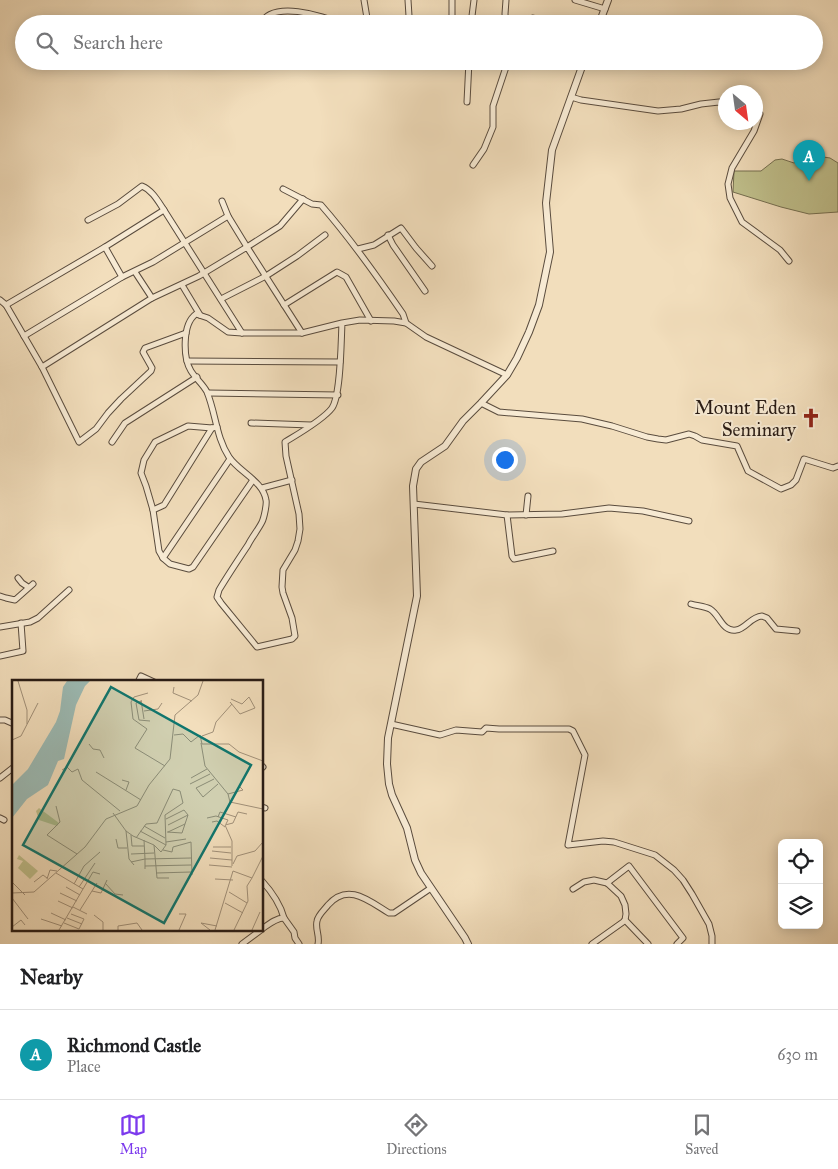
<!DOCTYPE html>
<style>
body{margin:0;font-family:"IM FELL Great Primer",serif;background:#f2f2f2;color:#202124}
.controls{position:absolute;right:15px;bottom:15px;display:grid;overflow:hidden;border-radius:8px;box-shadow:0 2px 12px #0003}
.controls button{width:45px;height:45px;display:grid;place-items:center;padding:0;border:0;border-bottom:1px solid #e0e0e0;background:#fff;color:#202124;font:25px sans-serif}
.compass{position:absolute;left:718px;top:85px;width:45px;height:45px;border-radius:50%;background:#fff;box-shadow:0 2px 12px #0003;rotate:151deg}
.you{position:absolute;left:504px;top:459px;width:18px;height:18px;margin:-12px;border:4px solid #fff;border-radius:50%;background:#1a73e8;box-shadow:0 0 0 8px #1a73e833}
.badge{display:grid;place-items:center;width:32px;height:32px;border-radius:50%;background:#7c3aed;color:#fff;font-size:16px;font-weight:700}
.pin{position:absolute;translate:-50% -41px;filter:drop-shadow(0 1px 2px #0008)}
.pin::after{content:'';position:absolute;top:26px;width:18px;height:15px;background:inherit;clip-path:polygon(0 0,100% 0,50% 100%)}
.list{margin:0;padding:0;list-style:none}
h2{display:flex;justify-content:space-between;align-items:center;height:65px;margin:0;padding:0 20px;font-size:21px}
h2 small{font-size:16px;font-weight:400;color:#757577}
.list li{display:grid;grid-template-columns:32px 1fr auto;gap:15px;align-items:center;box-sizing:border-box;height:90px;padding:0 20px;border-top:1px solid #e0e0e0}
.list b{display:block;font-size:19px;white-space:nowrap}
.list p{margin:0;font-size:16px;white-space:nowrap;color:#757577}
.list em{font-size:16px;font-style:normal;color:#757577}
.icon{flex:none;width:28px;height:28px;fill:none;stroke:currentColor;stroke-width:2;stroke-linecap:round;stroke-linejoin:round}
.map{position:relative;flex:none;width:838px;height:944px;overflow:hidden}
.search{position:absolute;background:#fff;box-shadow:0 2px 12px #0003;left:15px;right:15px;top:15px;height:55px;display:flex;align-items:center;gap:12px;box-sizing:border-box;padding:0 18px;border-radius:28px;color:#757577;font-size:19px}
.sheet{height:155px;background:#fff}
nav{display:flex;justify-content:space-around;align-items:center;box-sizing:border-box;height:70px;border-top:1px solid #e0e0e0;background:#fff;font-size:14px;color:#757577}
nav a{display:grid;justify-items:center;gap:2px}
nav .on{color:#7c3aed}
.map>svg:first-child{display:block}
.green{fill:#c0c08c;stroke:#746e50}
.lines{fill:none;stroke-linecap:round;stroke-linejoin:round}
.minor-casing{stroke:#5a4c3e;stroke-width:7}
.tertiary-casing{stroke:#5a4c3e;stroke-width:8}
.minor{stroke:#f7ead3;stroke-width:5}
.tertiary{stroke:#f7ead3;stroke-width:6}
.labels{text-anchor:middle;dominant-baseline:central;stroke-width:4;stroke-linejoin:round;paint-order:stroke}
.poi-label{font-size:19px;fill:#281b14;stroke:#f7ead3;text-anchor:end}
.inset-road{fill:none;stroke:#a19079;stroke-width:1}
.view{fill:#0f766e;fill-opacity:0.15;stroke:#0f766e;stroke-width:2.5}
.inset-edge{fill:none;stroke:#281b14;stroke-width:2.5}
</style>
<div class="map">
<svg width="838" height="944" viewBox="0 0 838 944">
<rect width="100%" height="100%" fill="#f2debc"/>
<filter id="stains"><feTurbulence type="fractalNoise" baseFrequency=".004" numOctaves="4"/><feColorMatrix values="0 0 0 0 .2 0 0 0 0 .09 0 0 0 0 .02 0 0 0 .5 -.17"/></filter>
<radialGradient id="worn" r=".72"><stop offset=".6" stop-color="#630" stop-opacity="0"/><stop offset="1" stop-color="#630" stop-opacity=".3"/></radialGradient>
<polygon class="green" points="811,155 830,158 838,163 838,212 809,214 781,207 733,192 734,171 761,171 775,160 782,159 794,163"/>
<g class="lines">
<defs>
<g id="minor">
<polyline points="364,0 368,24"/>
<polyline points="408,0 409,16"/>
<polyline points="452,0 452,24"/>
<polyline points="506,0 505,14 506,24"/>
<polyline points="575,0 605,9"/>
<polyline points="533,18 550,24"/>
<path d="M261,24C271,0 323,15 340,24"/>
<polyline points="471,24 474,0"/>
<polyline points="417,63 425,61"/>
<polyline points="571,97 581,100 658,111 681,109 701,104 719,102 726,103"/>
<polyline points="467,102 469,61"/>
<polyline points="756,110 760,114 754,131 732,168 728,184 730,198 742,222 780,250 789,261"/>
<polyline points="473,165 484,149 493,127 493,106 508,61"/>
<path d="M283,189L312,204L321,205C351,239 377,276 403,314L406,323"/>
<polyline points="222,201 228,216 247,247 280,226 303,199"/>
<path d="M88,220L118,204L142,186C152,190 158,201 164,210L242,333"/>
<polyline points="388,235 393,245 425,291"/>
<polyline points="105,247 122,277"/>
<polyline points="358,249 374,245 401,228 416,248 432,266"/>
<polyline points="135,272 152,298"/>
<polyline points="182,285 200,315"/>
<polyline points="221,299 266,276 297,256 325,235"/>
<polyline points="0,300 6,305 42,367 79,442 96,429 108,413 121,399 151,371 152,368 143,352 145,348 186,333"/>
<polyline points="6,305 105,247 164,210"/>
<polyline points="284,305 337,272 346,277 371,321"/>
<path d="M342,323C341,341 341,395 332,408C323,420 298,434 285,442L286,456L299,514L300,529L298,541L295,550L283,570L282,587L283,593L292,618L295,636L292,639L257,647L221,603L217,597L219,590C228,575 238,560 248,545C252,537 258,530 262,522C264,518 267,504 266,500C263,481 239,472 229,457C216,437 216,414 207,392C203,384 196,379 191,371C183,358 182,324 196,314L208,318L228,332L242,333H302L342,323L360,320L394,321L406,323L426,337L507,375"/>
<polyline points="24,336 122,277 153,262 228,216"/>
<polyline points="187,361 340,362"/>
<polyline points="42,367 152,298 199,276 247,247 302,333"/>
<polyline points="208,393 338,395"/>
<polyline points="481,403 499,412 582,419 612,426 647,437 658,439 666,440 689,434 695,436 702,440 737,446 748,471 781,489 791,485 796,480 804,459 833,468 838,466"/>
<polyline points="251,423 311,425"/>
<polyline points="217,427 212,428 188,426 155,442 144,460 141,473 146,486 153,510 159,551 163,558 170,564 189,569 193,567 253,480"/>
<polyline points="112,442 125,423 197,377"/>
<polyline points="262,488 292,480"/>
<polyline points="414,504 507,515 562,514 609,508 643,511 689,521"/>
<polyline points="153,510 164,505 212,428"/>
<polyline points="507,515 512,556 514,559 553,551"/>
<polyline points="526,515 528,496"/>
<polyline points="163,558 230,459"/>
<polyline points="18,578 22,583 28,587"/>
<polyline points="0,596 6,598 15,600 33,584"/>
<path d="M691,604C697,606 704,606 710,609C720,615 722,632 736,630C746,629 750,617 762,616L767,618L776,629L797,631"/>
<polyline points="0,627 30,622 38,618 69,590"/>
<polyline points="0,656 23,651 21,623"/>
<polyline points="138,682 141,676 154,682"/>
<polyline points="0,720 5,720 14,724"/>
<polyline points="391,724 440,735 456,730 482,732 486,728 499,729 569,729 573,731 585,755 568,845 603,841 614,842 655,855 674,870 683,880 692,894 709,924 712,936 712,944"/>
<polyline points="262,766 263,767"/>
<polyline points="0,778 14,767"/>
<polyline points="262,807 265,808"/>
<polyline points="0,818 4,820"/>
<path d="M262,881C272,892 280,903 284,918"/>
<polyline points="607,883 629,866 683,938 677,944"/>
<polyline points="573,889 584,882 594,880 607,883 621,896 625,905 626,914 625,920 623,922 592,944"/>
<polyline points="625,920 648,944"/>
<path d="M262,929C269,924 276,918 284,918L294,932L295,938L299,944"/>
<polyline points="242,944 261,930"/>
<path d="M318,944C320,936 315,929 317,921C318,915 324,910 328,905C348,882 369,901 389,913H394L431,888"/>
</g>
<g id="tertiary">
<polyline points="599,24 608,0"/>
<polyline points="468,944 465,938 421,873 415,860 407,828 392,795 389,784 387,764 388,738 417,596 413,486 416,469 421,462 445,446 463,421 481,403 507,375 517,358 529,332 539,305 550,252 546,203 552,150 584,61"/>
</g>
</defs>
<use href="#minor" class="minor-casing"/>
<use href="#tertiary" class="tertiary-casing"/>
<use href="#minor" class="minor"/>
<use href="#tertiary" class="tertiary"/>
</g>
<defs>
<symbol id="church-bare" viewBox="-9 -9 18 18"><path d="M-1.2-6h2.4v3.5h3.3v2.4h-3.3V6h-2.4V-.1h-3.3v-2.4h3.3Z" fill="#8f2418" stroke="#f7ead3" stroke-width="2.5" paint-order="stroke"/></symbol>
</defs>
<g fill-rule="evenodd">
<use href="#church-bare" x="797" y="404" width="28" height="28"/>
</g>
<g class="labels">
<g class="poi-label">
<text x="796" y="407">Mount Eden<tspan x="796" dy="22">Seminary</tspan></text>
</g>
</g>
<g transform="translate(12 680)">
<rect width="251" height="251" fill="#f2debc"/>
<path d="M27,128L47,143L45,146L27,140L24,131ZM7,175L26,191L18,199L6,188L11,181L5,179Z" fill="#c0c08c"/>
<path d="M55,1H78L73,6L64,25L52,79L46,81L36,105L15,119L0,138V105L16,89L44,42L48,31L51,7Z" fill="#9cbbb5"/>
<path class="inset-road" d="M6,1L15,30V44M162,7L161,13L180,21M136,13L122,17L119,22L121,39L135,49L123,68L153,86M129,20L132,39M130,21L124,23L127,40L138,41M218,22L228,34L243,28L237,17L230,24L219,19M132,31L146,29L150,23M162,55L171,54L179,62L188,55L190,64H217L227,72L251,81M190,56L201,52L204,42L220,24M0,60L9,56L26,23M189,63L193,86L216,114L218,122L251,129M77,64L81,69L88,70L92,78M50,90L55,87L60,92L66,89L70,100L108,131M84,92L129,120M179,98L195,89M202,99L184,108L191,117L206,104M110,100L117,102L114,110M178,104L198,94M216,114L231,110L227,106M44,126L48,142L35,155L65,174M101,133L114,151L121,156L142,165L149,172L154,165L153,135L171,123L168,111L161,109L145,143L134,144L124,158M206,137L208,132L224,137M195,138L204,136L216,140L214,144M154,139L172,130L176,135L170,153L155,152M200,142L205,141L213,147M156,145L176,135M132,146L153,158M114,151L117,179L122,185M128,151L154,165M156,152L173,144M119,155L120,166H132M104,159L106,168H115M132,160L133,179L179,178M154,162L174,159M142,165L145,198H157M201,167H219M151,170L160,172L161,167L179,162L180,195M200,171L219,173M119,174L142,173M198,178L220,180M119,182L133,179V189M221,184L225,176L243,171L251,162M197,185L220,187M133,186L179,185M220,186V161L213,145L221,143L226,132L235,134M44,193L71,209L47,250M144,193L179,192M240,198L251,176M35,199L38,190L45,191M203,199L221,200M0,202L13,215M22,202L31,195L35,198M93,203L103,214L111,215M62,204L72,186L88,172M54,207L68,215M67,207L83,183M71,209L81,192L88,194M80,211L89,213L95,200M217,212L235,223M0,213L22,212L73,167L94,139L125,126L137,105L158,79L163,35L186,15L191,1M48,213L65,221M0,218L16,239M46,221L61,228M213,223L231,233M61,227L75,234M68,230L85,203M39,233L54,240M82,235L91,242V250M55,238L70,244M29,239L50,246M52,243L67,249L72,239L59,234M0,247L9,240L13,245M106,250V246L125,243L130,250M167,250L174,234H167M198,250L189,243L205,246M203,250L221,191L240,198L235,206L236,221L222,250M240,250L248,232"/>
<path class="view" d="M99,7L239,85L152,243L11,165Z"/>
<rect width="251" height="251" class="inset-edge"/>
</g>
<rect width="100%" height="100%" filter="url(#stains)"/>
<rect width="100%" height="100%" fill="url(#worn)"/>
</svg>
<div class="controls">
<button><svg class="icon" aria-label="locate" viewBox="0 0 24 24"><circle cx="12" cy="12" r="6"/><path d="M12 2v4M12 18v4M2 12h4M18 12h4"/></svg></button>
<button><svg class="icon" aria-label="layers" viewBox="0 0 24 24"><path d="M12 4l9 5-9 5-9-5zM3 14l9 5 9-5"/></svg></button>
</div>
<svg class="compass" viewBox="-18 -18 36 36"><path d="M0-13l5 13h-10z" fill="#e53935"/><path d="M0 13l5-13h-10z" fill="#757577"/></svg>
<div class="you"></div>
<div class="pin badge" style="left:809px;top:181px;background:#0f9aa8">A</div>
<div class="search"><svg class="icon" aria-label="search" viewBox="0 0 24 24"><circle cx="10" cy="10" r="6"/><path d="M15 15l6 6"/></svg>Search here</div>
</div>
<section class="sheet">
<h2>Nearby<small></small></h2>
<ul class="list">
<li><span class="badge" style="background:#0f9aa8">A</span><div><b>Richmond Castle</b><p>Place</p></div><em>630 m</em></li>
</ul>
</section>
<nav>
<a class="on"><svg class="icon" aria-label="map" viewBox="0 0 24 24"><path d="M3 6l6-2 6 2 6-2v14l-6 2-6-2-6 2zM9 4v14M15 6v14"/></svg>Map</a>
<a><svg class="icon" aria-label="directions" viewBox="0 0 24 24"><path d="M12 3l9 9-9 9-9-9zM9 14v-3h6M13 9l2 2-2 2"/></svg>Directions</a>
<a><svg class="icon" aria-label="saved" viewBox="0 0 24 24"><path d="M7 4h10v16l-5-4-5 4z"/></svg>Saved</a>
</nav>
